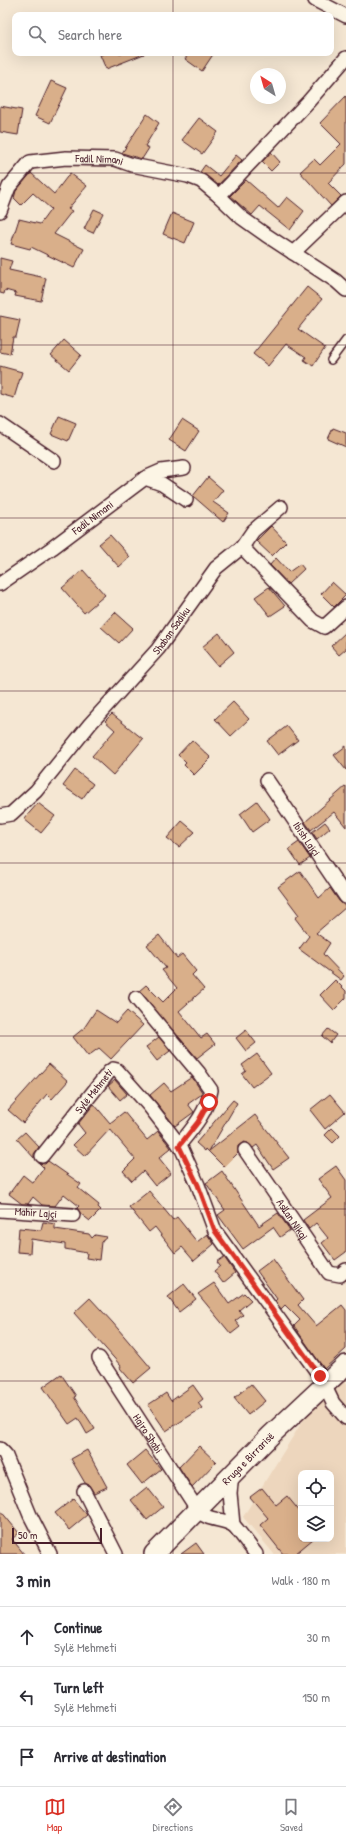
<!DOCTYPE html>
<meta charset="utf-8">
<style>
body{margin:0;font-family:"Patrick Hand",sans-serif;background:#f2f2f3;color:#2b2b33}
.controls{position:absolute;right:12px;bottom:12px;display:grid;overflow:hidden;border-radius:8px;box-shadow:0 4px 16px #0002}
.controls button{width:36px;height:36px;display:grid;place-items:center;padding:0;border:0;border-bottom:1px solid #e1e1e2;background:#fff;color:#2b2b33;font:20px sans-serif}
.compass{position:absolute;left:250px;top:68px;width:36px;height:36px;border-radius:50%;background:#fff;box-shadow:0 4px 16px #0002;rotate:323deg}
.scale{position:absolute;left:12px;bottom:10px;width:90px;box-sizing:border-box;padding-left:4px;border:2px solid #4a1f2b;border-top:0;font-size:11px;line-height:14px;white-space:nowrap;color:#4a1f2b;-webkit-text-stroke:3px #fcf5e5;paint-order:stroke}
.stop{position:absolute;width:12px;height:12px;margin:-9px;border:3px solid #d93025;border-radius:50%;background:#fff}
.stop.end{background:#d93025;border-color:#fff;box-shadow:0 1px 4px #0008}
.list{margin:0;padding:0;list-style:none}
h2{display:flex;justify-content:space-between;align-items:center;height:52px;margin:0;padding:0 16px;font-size:17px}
h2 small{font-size:13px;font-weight:400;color:#7c7c81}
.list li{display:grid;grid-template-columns:26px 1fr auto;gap:12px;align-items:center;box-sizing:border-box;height:60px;padding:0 16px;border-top:1px solid #e1e1e2}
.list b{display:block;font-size:15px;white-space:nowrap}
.list p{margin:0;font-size:13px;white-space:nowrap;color:#7c7c81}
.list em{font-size:13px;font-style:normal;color:#7c7c81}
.icon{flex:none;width:22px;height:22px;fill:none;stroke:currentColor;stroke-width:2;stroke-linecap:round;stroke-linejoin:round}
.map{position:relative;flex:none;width:346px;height:1554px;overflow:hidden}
.search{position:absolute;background:#fff;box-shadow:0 4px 16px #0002;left:12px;right:12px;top:12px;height:44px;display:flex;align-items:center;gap:10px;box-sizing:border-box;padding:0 14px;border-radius:8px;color:#7c7c81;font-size:15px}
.sheet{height:232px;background:#fff}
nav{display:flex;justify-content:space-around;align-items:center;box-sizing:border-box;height:56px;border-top:1px solid #e1e1e2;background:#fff;font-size:11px;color:#7c7c81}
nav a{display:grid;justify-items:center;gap:2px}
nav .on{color:#d93025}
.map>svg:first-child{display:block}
.built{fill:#edd6bd;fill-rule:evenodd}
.building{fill:#d9af8a;stroke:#4a1f2b}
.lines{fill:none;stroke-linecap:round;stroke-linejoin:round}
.lane-casing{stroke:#4a1f2b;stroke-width:10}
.street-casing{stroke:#4a1f2b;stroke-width:16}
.secondary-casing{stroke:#4a1f2b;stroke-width:22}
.lane{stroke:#fcf5e5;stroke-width:7}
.street{stroke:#fcf5e5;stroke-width:13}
.secondary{stroke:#fcf5e5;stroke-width:19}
.route{stroke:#d93025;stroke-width:5}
.grid{fill:none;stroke:#4a1f2b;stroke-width:1;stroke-opacity:0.55}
.labels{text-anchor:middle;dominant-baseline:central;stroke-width:3.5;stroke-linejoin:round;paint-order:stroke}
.street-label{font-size:11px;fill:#4a1f2b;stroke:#fcf5e5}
</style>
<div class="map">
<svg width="346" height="1554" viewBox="0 0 346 1554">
<rect width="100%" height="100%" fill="#f5e7d3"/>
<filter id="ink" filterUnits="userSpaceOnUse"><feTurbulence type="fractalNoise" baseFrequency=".025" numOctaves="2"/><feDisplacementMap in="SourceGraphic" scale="8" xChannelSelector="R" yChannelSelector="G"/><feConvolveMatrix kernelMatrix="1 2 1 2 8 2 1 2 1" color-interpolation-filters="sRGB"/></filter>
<g filter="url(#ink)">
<path class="built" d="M346,1365V1554H274L243,1517L325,1385ZM301,1473H331V1539H301Z"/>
<g class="building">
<polygon points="106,53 144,53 144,54 106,69 100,55"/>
<polygon points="189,53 214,53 202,71 185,59"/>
<polygon points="51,81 67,88 50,123 35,116"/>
<polygon points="346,96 346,164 328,183 341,196 331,206 300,172 314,159 320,165 341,144 320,123"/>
<polygon points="0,106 22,110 18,135 0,132"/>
<polygon points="147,114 159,123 145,146 149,148 142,159 122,153"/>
<polygon points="199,118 218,132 202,154 182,140"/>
<polygon points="271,152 280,162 271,171 262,162"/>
<polygon points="236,155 242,160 218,185 200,172 205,165 219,176"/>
<polygon points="31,173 54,194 70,173 87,186 68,209 72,211 54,234 84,249 74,268 31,247 30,249 11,244 19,219 40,224 51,209 33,193 21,205 14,198 16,191"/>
<polygon points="246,180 278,208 287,197 304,211 290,230 260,206 252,215 230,196"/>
<polygon points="94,209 103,213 93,233 84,229"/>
<polygon points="172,213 194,222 185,243 163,234"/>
<polygon points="0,258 12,261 9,270 46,278 41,301 15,296 16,293 5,290 4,294 0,293"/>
<polygon points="307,287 322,299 298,329 325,348 313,366 304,360 306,357 286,344 268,366 253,354"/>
<polygon points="0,316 20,320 16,337 13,337 10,354 0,352"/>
<polygon points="64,340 81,355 69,370 51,355"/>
<polygon points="0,366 22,372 14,398 0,394"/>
<polygon points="59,416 76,423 68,441 51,434"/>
<polygon points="182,420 199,431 186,451 169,440"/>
<polygon points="333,428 346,433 346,447 328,439"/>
<polygon points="208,477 223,490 213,502 229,513 223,522 193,496"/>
<polygon points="271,526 286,542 272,556 256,541"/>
<polygon points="110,535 130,557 119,567 99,544"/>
<polygon points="276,558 289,572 300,564 304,569 288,584 270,565"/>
<polygon points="83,570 105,595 84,613 62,588"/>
<polygon points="332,582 346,595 334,607 321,594"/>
<polygon points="269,587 285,606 270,616 255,597"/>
<polygon points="115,612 133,628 119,643 101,627"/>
<polygon points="346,632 346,649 339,655 331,646"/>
<polygon points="219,633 234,652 218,666 202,647"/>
<polygon points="233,702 249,719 231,736 215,719"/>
<polygon points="112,714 143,739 113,775 92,756 115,730 105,721"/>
<polygon points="287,726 298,740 278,755 267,741"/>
<polygon points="192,740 211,758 194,775 184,765 186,763 178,755"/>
<polygon points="346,746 346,770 334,755"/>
<polygon points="75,770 93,784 82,799 63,786"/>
<polygon points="346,786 346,827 334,812 311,830 305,822"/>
<polygon points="257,801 270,819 252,832 240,814"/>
<polygon points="38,803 55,816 41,833 24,819"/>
<polygon points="182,821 195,832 179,847 167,838"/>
<polygon points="325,822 330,828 317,839 312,832"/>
<polygon points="299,842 310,858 300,865 289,849"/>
<polygon points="300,871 319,898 330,888 339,901 346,907 316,933 330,943 323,954 344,976 341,980 299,949 309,936 295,918 299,915 278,887"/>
<polygon points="159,935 177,958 182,954 196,971 192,975 204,989 179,1011 201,1038 207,1034 215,1044 197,1058 139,991 146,985 163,1002 177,988 162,970 166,968 147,945"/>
<polygon points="335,980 346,991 346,998 334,1010 320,995"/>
<polygon points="96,1010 116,1023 127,1011 143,1025 111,1059 99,1048 88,1056 73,1037 84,1028"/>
<polygon points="328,1029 336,1035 330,1043 322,1036"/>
<polygon points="246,1030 256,1043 246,1051 236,1038"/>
<polygon points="159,1037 170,1051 157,1061 146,1047"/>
<polygon points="257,1054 271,1073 252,1087 242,1074 246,1071 242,1065"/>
<polygon points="49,1064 68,1081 52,1099 47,1094 23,1123 8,1110"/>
<polygon points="192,1077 202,1092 202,1094 188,1104 194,1112 175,1126 150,1095 164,1083 171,1091"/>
<polygon points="115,1080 127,1094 120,1100 108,1086"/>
<polygon points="330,1094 345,1112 325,1129 310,1110"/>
<polygon points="233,1100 237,1103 209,1151 255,1115 289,1158 273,1169 257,1145 253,1148 248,1143 244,1142 238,1146 238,1153 224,1167 206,1149 205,1151 196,1143"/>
<polygon points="94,1104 110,1123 124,1112 147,1140 158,1131 171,1148 159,1158 171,1173 155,1186 143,1171 132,1181 123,1171 135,1159 110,1129 85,1156 73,1145 85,1133 78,1124"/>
<polygon points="332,1128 340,1136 333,1143 325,1135"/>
<polygon points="25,1132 39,1147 34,1154 34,1158 17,1139"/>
<polygon points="48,1161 81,1184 78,1188 99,1205 98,1207 101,1210 90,1221 81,1214 77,1208 79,1206 64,1194 55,1206 42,1205 33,1197 28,1204 22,1204 9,1194 23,1175 33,1183 44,1168 39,1163 45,1164"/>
<polygon points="336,1166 346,1180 346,1252 335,1260 322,1243 328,1238 316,1223 309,1229 303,1220 332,1198 318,1179"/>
<polygon points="222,1171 259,1226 278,1213 290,1230 280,1237 273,1227 243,1249 218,1215 225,1210 206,1183"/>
<polygon points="149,1191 173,1220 177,1217 197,1242 207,1234 214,1244 194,1261 182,1247 175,1253 155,1227 149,1232 129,1207"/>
<polygon points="43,1222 55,1224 55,1229 89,1234 92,1238 95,1235 107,1237 101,1242 99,1260 86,1258 87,1253 65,1249 65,1244 31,1239 30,1253 17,1252 19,1228 41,1230"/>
<polygon points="224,1257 235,1273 223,1283 214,1271 220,1266 217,1262"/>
<polygon points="273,1259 303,1300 298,1305 316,1326 342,1305 346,1310 346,1349 324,1369 294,1326 300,1320 285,1305 281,1309 275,1301 277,1299 257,1271"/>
<polygon points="214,1283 229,1304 244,1293 251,1300 239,1310 243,1315 235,1321 240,1327 231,1334 198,1294"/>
<polygon points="184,1284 196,1299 179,1312 168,1297"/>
<polygon points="90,1298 113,1323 151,1368 133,1383 120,1368 121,1366 74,1313"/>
<polygon points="61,1374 76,1396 74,1397 95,1429 87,1434 78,1418 69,1424 43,1387"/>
<polygon points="251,1384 265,1401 248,1415 234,1398"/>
<polygon points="193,1385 203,1399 198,1403 202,1408 166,1431 148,1405 166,1393 171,1401"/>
<polygon points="199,1446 216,1462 192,1487 179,1467"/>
<polygon points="87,1450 107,1487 94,1493 89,1485 85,1483 71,1459"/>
<polygon points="145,1450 161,1469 142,1484 127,1465"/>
<polygon points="147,1487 163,1507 147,1520 131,1500"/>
<polygon points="262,1488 276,1505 287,1496 301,1513 301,1539 313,1539 295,1554 283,1554 260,1525 268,1518 250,1497"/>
<polygon points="73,1499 87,1515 69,1530 55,1513"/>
<polygon points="0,1510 19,1533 12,1539 24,1554 0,1554"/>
<polygon points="196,1543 204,1554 181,1554"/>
</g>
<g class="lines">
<defs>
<polyline id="lane" points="331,360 346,340"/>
<g id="street">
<polyline points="315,0 346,16"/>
<polyline points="219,196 308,102 346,58"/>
<path id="s1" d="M0,211L9,187L30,162L66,158L115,159L132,165L188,176L201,181L219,196L242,218L266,235L336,281L346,290"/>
<polyline points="293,253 346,202"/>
<polyline points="0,424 54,461"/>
<polyline points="145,478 161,471 184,468"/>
<polyline points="242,547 253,531 281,507"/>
<path id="s2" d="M0,584L52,548L145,478L162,484L186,500"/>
<path id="s3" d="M267,780L346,897"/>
<path id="s4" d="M0,816L11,814L36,791L90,724L158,649L216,568L242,547L313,621L324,627L346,607"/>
<path d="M136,998L199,1073L211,1090C207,1112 193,1128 179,1145"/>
<path id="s5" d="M245,1150L329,1273L340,1275L346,1270"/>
<path id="s6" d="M42,1156L109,1072L113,1069L117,1070L150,1107L181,1147L198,1185L215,1231L320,1376L333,1403L346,1418"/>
<path id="s7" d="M0,1210L73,1215"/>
<path id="s8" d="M99,1358L197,1509C208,1522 220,1517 233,1525C237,1528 251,1548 256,1554"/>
<polyline points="0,1449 5,1454 30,1515 50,1554"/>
<polyline points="232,1473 230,1493 233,1525"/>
<polyline points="84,1491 116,1554"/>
</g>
<g id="secondary">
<path id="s9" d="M154,1554L271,1435L346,1365"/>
</g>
</defs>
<use href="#lane" class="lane-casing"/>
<use href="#street" class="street-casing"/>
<use href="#secondary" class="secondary-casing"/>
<use href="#lane" class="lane"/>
<use href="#street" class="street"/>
<use href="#secondary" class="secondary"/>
</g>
</g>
<g class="lines" filter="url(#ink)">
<polyline class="route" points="209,1102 198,1122 179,1146 198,1185 215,1231 320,1376"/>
</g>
<path class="grid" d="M173,0V15M173,53V1554M0,173H346M0,345H346M0,518H346M0,691H346M0,863H346M0,1036H346M0,1209H346M0,1381H346"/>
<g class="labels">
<g class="street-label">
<text stroke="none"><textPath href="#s1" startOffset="128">Fadil Nimani</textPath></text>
<text stroke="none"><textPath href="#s2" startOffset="114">Fadil Nimani</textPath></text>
<text stroke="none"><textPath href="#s4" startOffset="255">Shaban Sadiku</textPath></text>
<text stroke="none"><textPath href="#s3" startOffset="71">Ibish Lajçi</textPath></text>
<text stroke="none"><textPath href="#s6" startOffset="83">Sylë Mehmeti</textPath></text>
<text stroke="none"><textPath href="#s7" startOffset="36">Mahir Lajçi</textPath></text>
<text stroke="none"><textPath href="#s5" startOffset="84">Asllan Nikqi</textPath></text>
<text stroke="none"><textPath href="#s8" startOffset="90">Hajro Shabi</textPath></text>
<text stroke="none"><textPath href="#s9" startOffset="134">Rruga e Birrarisë</textPath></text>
</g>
</g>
</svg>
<div class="controls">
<button><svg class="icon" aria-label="locate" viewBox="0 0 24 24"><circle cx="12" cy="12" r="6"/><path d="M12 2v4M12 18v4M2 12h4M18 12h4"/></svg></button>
<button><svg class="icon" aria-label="layers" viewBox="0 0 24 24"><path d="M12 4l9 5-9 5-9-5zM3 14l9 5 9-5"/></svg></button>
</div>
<svg class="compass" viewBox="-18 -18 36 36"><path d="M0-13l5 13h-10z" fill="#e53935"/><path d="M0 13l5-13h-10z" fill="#7c7c81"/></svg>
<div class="scale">50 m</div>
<div class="stop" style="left:209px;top:1102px"></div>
<div class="stop end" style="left:320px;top:1376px"></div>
<div class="search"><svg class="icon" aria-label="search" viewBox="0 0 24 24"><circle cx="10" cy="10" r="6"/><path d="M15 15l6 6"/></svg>Search here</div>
</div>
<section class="sheet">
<h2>3 min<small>Walk · 180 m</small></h2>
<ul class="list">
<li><svg class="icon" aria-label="ahead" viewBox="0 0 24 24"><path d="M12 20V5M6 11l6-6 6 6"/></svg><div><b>Continue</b><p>Sylë Mehmeti</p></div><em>30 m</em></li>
<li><svg class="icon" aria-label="left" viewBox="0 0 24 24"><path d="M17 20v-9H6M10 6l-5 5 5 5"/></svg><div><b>Turn left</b><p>Sylë Mehmeti</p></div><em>150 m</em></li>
<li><svg class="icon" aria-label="arrive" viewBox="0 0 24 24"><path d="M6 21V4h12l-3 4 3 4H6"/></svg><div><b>Arrive at destination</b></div></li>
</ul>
</section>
<nav>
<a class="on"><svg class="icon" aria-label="map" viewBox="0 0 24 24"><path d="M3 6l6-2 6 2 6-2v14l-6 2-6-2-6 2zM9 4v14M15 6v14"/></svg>Map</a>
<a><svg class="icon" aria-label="directions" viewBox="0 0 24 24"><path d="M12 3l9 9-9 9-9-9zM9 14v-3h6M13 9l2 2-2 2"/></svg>Directions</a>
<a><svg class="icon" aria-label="saved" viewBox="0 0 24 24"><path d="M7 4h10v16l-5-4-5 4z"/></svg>Saved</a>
</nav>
